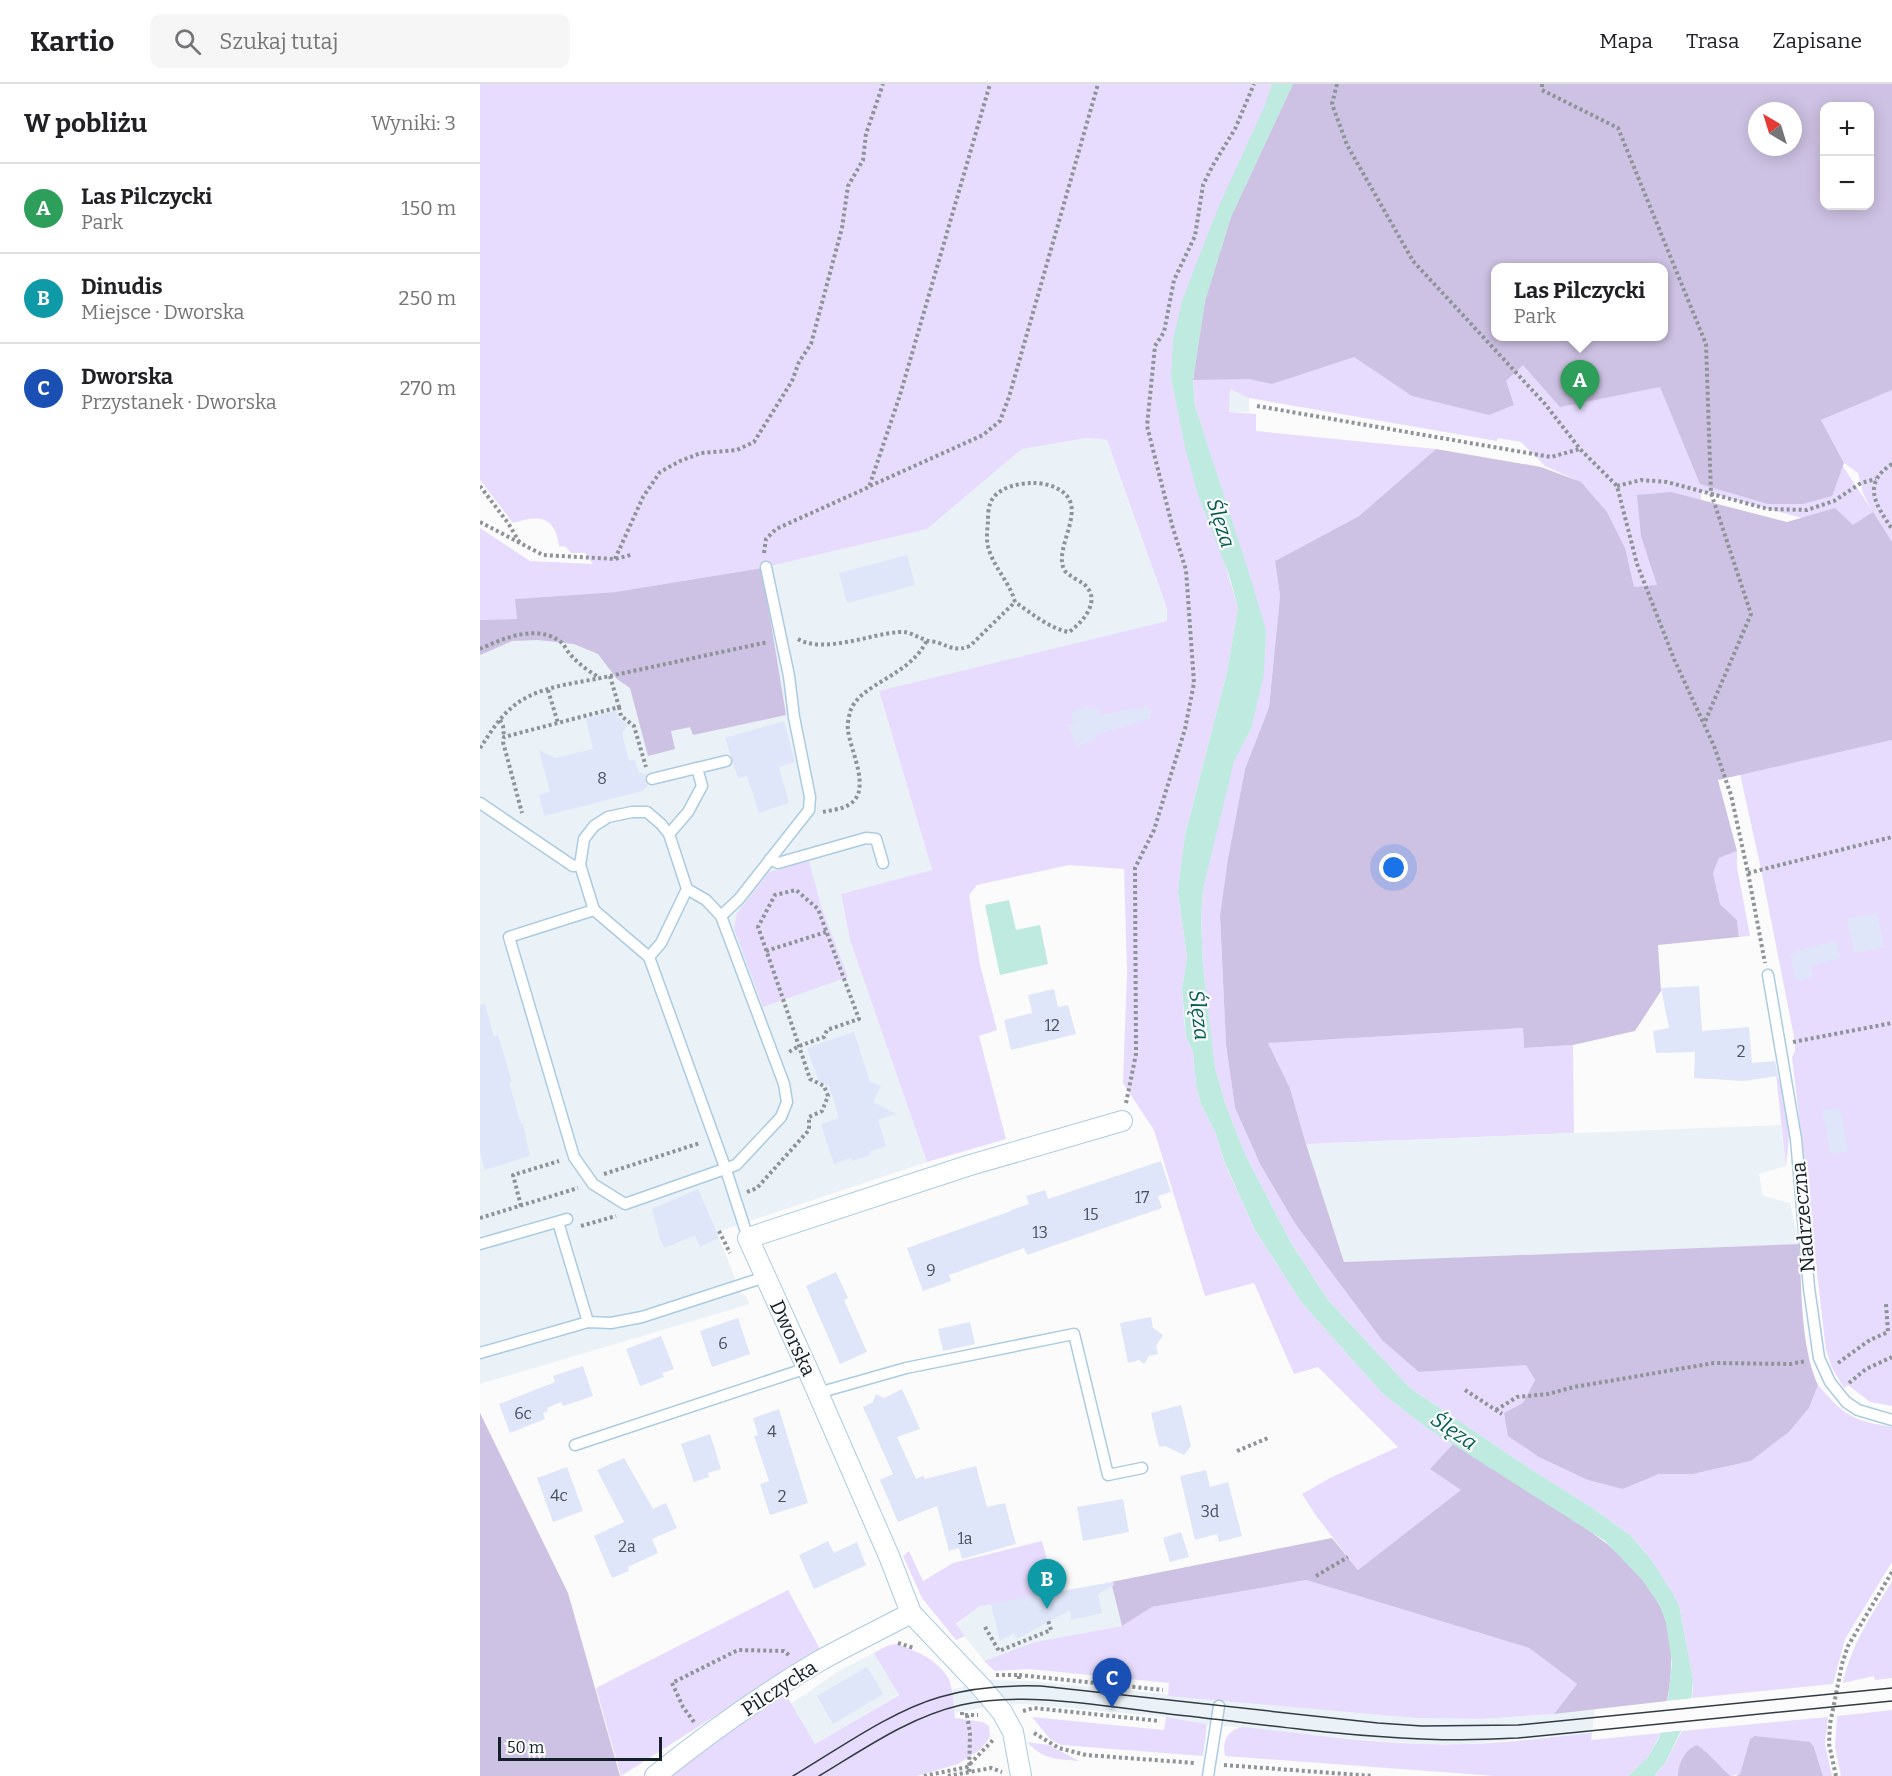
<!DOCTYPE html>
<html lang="pl">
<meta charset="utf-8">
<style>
body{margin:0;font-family:Bitter,serif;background:#f6f6f6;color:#202124}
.controls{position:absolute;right:18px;top:18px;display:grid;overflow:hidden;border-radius:12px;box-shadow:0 3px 15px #0003}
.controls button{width:54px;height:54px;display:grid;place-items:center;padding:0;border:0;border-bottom:2px solid #e0e0e0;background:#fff;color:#202124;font:30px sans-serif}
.compass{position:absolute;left:1268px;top:18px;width:54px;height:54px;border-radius:50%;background:#fff;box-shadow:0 3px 15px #0003;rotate:322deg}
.scale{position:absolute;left:18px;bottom:15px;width:164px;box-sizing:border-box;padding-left:6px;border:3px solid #141f28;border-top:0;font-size:16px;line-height:21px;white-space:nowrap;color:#141f28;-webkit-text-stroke:4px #fbfbfb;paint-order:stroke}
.you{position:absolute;left:914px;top:784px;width:21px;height:21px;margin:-15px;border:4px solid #fff;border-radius:50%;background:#1a73e8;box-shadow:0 0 0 9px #1a73e833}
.badge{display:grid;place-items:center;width:39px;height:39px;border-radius:50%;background:#b42907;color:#fff;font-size:20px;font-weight:700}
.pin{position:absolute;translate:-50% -50px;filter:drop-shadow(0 2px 3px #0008)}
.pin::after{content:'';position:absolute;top:32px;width:21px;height:18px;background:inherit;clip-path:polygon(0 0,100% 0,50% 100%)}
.popup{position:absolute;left:1011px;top:179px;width:177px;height:78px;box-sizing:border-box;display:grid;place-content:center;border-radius:12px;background:#fff;filter:drop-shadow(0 2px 4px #0005);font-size:20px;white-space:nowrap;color:#757577}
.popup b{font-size:22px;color:#202124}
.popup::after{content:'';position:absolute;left:50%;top:100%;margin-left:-12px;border:12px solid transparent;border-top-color:#fff}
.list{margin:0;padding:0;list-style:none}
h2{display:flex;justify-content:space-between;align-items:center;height:78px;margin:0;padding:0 24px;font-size:26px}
h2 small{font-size:20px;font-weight:400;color:#757577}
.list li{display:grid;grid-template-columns:39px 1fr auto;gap:18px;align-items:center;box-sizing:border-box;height:90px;padding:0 24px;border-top:2px solid #e0e0e0}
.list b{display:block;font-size:22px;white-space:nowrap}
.list p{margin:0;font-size:20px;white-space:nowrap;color:#757577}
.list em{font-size:20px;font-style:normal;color:#757577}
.icon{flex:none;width:33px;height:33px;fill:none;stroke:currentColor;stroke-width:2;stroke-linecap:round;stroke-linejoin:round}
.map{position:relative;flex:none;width:1412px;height:1692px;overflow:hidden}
header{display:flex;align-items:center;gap:36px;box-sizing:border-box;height:84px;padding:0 30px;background:#fff;border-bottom:2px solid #e0e0e0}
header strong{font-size:28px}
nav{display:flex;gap:33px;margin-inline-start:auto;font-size:21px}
.search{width:420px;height:54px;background:#f6f6f6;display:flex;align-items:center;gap:15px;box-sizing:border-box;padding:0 21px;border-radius:12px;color:#757577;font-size:22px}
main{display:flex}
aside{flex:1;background:#fff}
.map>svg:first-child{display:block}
.built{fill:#eaf1f7}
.green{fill:#e7dcfd;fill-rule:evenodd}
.forest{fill:#cec2e4;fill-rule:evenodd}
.water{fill:#beeae0}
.pier{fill:#fbfbfb}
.building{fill:#dfe6fa}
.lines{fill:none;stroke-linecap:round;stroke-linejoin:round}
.lane-casing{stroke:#abcbe2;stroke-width:13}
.street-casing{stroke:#abcbe2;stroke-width:22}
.path{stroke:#8e9397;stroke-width:4;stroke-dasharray:3 3;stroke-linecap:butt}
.lane{stroke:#fff;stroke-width:10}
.street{stroke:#fff;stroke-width:20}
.tram{stroke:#313b42;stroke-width:1.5}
.labels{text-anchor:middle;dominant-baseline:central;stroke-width:4.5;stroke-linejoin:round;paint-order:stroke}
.number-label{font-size:16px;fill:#47515c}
.street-label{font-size:20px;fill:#141f28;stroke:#fbfbfb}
.water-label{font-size:21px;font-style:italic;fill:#015e51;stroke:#fbfbfb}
</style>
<header>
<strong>Kartio</strong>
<div class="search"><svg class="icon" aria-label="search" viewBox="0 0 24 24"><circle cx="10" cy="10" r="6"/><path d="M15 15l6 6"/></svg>Szukaj tutaj</div>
<nav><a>Mapa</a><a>Trasa</a><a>Zapisane</a></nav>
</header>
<main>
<aside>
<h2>W pobliżu<small>Wyniki: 3</small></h2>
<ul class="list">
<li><span class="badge" style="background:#2e9e5b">A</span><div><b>Las Pilczycki</b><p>Park</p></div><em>150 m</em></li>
<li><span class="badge" style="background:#0f9aa8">B</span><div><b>Dinudis</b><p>Miejsce · Dworska</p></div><em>250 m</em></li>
<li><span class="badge" style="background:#1a4fb4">C</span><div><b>Dworska</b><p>Przystanek · Dworska</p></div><em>270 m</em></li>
</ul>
</aside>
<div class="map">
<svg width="1412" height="1692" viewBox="0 0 1412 1692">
<rect width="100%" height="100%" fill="#fbfbfb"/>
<g class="built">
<polygon points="750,295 769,295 769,328 749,328"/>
<polygon points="606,354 627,356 687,526 687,538 399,608 452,786 361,810 370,856 447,1078 237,1148 261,1210 265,1211 270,1220 0,1300 0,536 282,484 447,445 542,365"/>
<polygon points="1301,1041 1306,1082 1279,1090 1283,1112 1310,1119 1319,1160 864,1178 826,1060"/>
<polygon points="631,1498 642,1542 555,1558 504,1577 476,1541 500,1522"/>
<polygon points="394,1569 419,1610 335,1660 311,1620 359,1587"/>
<polygon points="508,1596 548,1597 935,1634 1001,1635 1074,1630 1115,1624 1112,1649 987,1660 943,1660 853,1653 727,1640 686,1633 546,1620 531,1620"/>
<polygon points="486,1602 505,1623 475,1629 471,1606"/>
</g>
<g class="green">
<path d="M0,0H1412V458L1221,407L1226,635L1215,642L1107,407L1094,395L1065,382L1041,358L1018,354L1017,357L769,314L750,305L749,328L776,330V347L956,365L879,432L795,477L800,512L789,623L765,685L740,832L746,961L755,1024L780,1080L814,1138L939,1288L1046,1280L1055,1296L1043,1319L1143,1405L1179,1390H1213L1271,1377L1309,1348L1329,1324L1338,1301C1365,1332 1371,1336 1412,1343V1478L1365,1555L1353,1600L1212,1614L1213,1595L1199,1521L1170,1474L1150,1451L1111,1423L1055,1388L930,1304L848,1216L811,1159L764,1068L745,1019L735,983L731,954L723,883L721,835L723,805L743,715L754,676L771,645L773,505L715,322L713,296L727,295L693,280L691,294L699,327L758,524L747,588L705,751L698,808L707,873L702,905L704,936L706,953L713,967L716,1001L721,1020L736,1050L744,1078L775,1146L822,1219L902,1309L944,1342L974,1359L951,1385L982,1406L878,1486L837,1433L822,1410L852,1393L918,1363L838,1283L814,1290L774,1199L725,1212L674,1046L643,999L647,887L644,785L589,781L497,801L489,811L500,881L517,946L499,952L526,1055L447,1078L370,856L361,810L452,786L399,607L687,537V525L627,356L606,354L542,365L447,445L282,484L135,508L36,515L37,535L0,536V444L50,477L113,480L105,469H91L86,463L79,462C75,431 58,431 33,439L0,396ZM1344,22H1390V122H1344ZM1277,27H1313V63H1277ZM1016,184H1184V252H1016ZM1383,318L1341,336L1364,379L1378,389L1383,409L1391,425L1334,338Z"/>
<polygon points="1412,656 1412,1322 1390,1318 1368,1301 1364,1304 1352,1284 1346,1266 1312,973 1315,967 1315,958 1281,785 1260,690"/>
<polygon points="1257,767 1257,783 1270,852 1259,853 1257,836 1240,820 1233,789 1239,774"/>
<polygon points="329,777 341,822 368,893 283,923 254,845 257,829 289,788"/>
<polygon points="1043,944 1044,964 1093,961 1094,1049 826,1060 810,1004 788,959"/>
<path d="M1296,990C1313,1016 1310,1052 1306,1082Z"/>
<polygon points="562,1457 576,1509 500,1522 476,1540 485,1552 476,1556 442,1514 423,1472 429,1467 443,1497 473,1479"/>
<polygon points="826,1496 1049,1564 1097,1600 1074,1630 1001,1635 935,1634 688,1612 689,1599 549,1585 515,1587 504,1577 555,1558 642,1542 672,1523"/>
<path d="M1412,1497V1594L1395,1596L1394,1592L1363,1599C1371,1560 1392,1531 1412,1497Z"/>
<polygon points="308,1506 340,1565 141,1692 116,1604"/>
<path d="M416,1560C435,1566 456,1575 467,1592C473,1600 474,1624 475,1634L503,1638L509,1642L510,1653L500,1666L478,1680L437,1692H184L229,1658L306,1611L335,1660L419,1611L394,1569L407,1562Z"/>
<polygon points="1412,1626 1412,1692 1361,1692 1355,1663 1357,1632"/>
<polygon points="552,1633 684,1646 686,1633 727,1640 723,1672 581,1661 570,1655"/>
<polygon points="1348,1633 1345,1660 1352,1692 1343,1692 1334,1663 1270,1655 1260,1690 1251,1692 1233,1677 1223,1665 1198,1688 1198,1692 1174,1692 1185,1679 1202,1647"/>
<path d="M763,1643C837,1651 913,1663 988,1660C1029,1659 1070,1653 1112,1649L1111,1656L1181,1649L1168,1673L1148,1692H1015L745,1672C742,1657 747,1646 763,1643Z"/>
<path d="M547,1658L569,1661L599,1677C576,1675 564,1676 547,1658Z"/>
</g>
<g class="forest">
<path d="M813,0H1412V306L1341,336L1364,379L1352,412L1323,420H1288L1220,400L1180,303L1080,323L1043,281L1026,297L1034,321L1009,331L932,312L874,273L792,300L769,295L713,296L725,217L751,133ZM1344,22H1390V122H1344ZM1277,27H1313V63H1277ZM1016,184H1184V252H1016Z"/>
<path d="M956,365L1061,383L1101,398L1127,428L1145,464L1154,503L1177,501L1161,452L1157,411L1191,408L1307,438L1355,424L1373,441L1393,428L1412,458V656L1238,696L1257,767L1239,774L1233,789L1240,820L1257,836L1259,853L1178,861L1181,907L1155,947L1093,961L1044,964L1043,944L788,959L810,1004L826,1060L864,1178L1319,1160C1322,1203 1320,1262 1338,1301L1329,1324L1309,1348L1271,1377L1213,1390H1179L1143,1405L1108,1396L1059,1373L1028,1352L1024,1329L1043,1319L1055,1296L1046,1281L939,1288L902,1256L814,1138L780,1080L755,1024L746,961L740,832L748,775L765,685L789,623L800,512L795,477L879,432Z"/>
<polygon points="282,484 306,631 213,651 210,643 191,647 195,665 168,672 150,604 137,595 118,570 94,560 58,556 32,557 0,571 0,536 37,535 35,515 135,508"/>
<polygon points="0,1329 88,1509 140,1692 0,1692"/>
<path d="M974,1359C1002,1377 1030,1396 1058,1414C1104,1443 1156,1472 1180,1522C1194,1551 1193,1586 1187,1617L1074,1630L1097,1600L1049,1564L826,1496L672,1523L642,1542L631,1498L852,1454L878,1486L981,1406L950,1385Z"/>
<polygon points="1275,1652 1330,1658 1334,1663 1343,1692 1256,1692 1260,1690 1270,1655"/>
<path d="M1217,1661C1230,1669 1239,1683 1251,1692H1198C1198,1680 1205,1665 1217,1661Z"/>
</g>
<g class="water">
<polygon points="792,0 813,0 751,133 725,217 713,296 715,322 769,489 786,546 784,590 771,645 754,677 723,805 721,835 723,883 735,983 745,1019 764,1068 811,1159 848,1216 930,1304 1055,1388 1111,1423 1150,1451 1170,1474 1186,1499 1199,1521 1213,1595 1210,1629 1185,1679 1174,1692 1148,1692 1168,1673 1179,1654 1186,1631 1192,1579 1186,1539 1180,1522 1163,1497 1125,1457 944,1342 902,1309 822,1219 775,1146 744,1077 736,1050 721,1020 716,1001 713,967 706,953 702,905 707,873 698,808 701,781 705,751 747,588 758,524 749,491 718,411 705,363 691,294 693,256 702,217 738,124 786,19"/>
<polygon points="529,816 536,846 560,841 568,880 520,891 505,821"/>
</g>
<polygon class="pier" points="1215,1614 1213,1630 1206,1646 1178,1649 1185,1617"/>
<g class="building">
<polygon points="427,471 435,501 367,519 359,489"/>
<polygon points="608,622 610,625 618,623 620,631 668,622 671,634 615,651 616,656 596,662 588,641 594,639 591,628"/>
<polygon points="136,626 138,634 148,641 142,649 149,677 155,676 158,687 166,691 165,696 168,701 163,707 64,732 59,711 70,708 59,666 75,674 113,665 106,635"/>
<polygon points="304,637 315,678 299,683 309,719 279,729 267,692 258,694 245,654"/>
<polygon points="1397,829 1404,863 1375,869 1367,835"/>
<polygon points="1356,857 1360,874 1330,882 1333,893 1316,897 1310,871 1316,870 1315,867"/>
<polygon points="1219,902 1222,947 1269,943 1272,979 1295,977 1298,992 1264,997 1214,994 1215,968 1176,969 1173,947 1189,944 1181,904"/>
<polygon points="574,905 578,923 588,921 596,950 531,966 524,936 552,929 548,911"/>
<polygon points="5,920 14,953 18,951 32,998 29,999 41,1040 43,1040 50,1072 5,1086 0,1068 0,921"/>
<polygon points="374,948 390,998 401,1002 393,1018 416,1030 398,1036 406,1062 389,1068 391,1071 372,1077 371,1074 354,1080 341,1040 359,1034 349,1002 339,998 327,964"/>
<polygon points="1360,1025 1368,1067 1351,1070 1342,1026"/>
<polygon points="681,1077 691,1108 678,1112 682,1124 547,1171 544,1164 469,1191 471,1197 443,1207 427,1164 531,1127 531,1126 549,1120 546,1112 565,1106 568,1115"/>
<polygon points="218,1105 239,1154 220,1163 215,1151 185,1164 180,1155 172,1125"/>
<polygon points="356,1188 368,1214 364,1216 387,1268 360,1280 326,1202"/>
<polygon points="671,1233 673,1244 683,1251 676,1262 678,1270 669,1272 664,1280 659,1276 648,1279 640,1239"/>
<polygon points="258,1234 270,1270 232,1283 220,1247"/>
<polygon points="490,1238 495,1260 463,1267 458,1245"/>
<polygon points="181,1252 194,1285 182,1289 184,1293 160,1302 146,1265"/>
<polygon points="103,1282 113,1312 83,1322 81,1318 67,1324 68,1327 63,1329 65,1335 30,1349 19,1320 75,1298 73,1292"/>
<polygon points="422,1305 440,1345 417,1353 436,1395 443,1392 445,1395 496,1382 507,1423 525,1419 536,1460 482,1475 479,1464 469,1467 457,1422 418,1438 400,1396 413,1390 383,1323 393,1318 396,1310 404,1314"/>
<polygon points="701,1321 711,1362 704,1371 685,1362 679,1363 671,1329"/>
<polygon points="299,1325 328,1419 290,1431 280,1400 289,1397 274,1352 278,1351 273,1334"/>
<polygon points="230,1350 241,1385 228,1389 229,1393 214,1398 201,1360"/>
<polygon points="144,1374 173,1425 186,1419 197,1444 172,1455 178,1469 148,1483 149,1487 132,1494 114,1452 144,1438 117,1386"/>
<polygon points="87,1383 103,1427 73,1438 57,1394"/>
<polygon points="726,1386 730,1403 748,1398 762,1452 739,1458 737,1450 715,1456 700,1392"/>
<polygon points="643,1415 649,1448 603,1457 597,1423"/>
<polygon points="701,1448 709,1473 690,1478 683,1454"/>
<polygon points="348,1457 354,1469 377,1458 386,1481 334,1505 319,1471"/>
<polygon points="633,1498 634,1501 618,1510 622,1529 591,1536 590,1526 537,1555 534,1549 520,1557 511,1520"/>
<polygon points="387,1583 403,1610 353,1640 337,1612"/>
</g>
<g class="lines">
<defs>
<g id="lane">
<polyline points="172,695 246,677"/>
<polyline points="0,719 93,782 100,781"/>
<polyline points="189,750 208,728 222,702 217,684"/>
<polyline points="290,775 298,779 386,754 396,755 403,779"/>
<polyline points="114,826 29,853 94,1073 113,1100 145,1120 256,1081 301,1033 307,1018 304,1000 241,832 226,816 207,805"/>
<polyline points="241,832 259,815 329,726 330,713 314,633 309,592 286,483"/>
<polyline points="169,873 181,859 207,805 189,750 181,740 167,728 152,728 128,733 114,742 104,755 100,781 114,826 169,873 246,1086 268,1154"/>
<polyline points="1288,891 1316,1055 1329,1204 1339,1274 1350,1298 1366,1318 1378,1326 1412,1336"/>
<polyline points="78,1138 108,1238"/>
<polyline points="0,1160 87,1135"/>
<polyline points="0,1269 108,1238 131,1239 162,1233 285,1193"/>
<polyline points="338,1309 426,1284 594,1250 628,1391 662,1384"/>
<polyline points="95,1361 327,1284"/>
<polyline points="728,1692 739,1622"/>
</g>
<g id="street">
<path d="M175,1692C227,1650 283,1610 341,1576C370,1560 401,1545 431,1529"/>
<polyline points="541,1692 533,1648 522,1628 502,1604 431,1529 409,1472 327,1284 268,1154 487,1082 642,1037"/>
</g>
</defs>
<use href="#lane" class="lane-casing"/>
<use href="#street" class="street-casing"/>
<g class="path">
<polyline points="857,0 852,20 867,61 933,177 1065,320 1100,365 1137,402 1157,480 1194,575 1234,662 1251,711 1268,789 1285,879"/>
<polyline points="1062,0 1062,6 1138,44 1226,260 1231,409 1271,530 1224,640"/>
<polyline points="777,322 1071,373 1100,365"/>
<path d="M1412,380C1381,400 1396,421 1412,445"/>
<polyline points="0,402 28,439 40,459"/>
<polyline points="390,402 503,351 520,337 529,313 618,0"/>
<polyline points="1137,402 1161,396 1187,398 1288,425 1327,426 1354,417 1381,399 1396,395"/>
<polyline points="0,438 63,471 135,475 151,471"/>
<polyline points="284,469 286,455 296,445 389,403 420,311 510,0"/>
<polyline points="135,475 163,413 180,388 200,377 221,369 257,366 274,358 312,297 319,278 331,260 362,144 368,102 383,76 386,50 403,0"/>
<path d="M318,555C343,570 391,550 419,548C430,547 436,553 446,556C450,558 455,557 459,559C472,564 477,567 490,562L535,518C530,499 515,485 509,466C506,458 507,447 508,438C508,433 508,425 510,420C515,404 538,399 553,399C565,399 582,403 589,415C600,435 573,469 585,487C589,492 598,496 604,500C622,516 604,537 589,548C570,545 551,529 535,518"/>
<path d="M0,565C24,554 58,539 82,559C85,562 87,567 90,570C98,580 110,588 120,594"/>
<polyline points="130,592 288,558"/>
<polyline points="68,606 78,639"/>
<polyline points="139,623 141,632 154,642 166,683"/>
<polyline points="20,636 23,642 24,653"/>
<path d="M0,664C9,651 17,637 29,626C55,601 96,600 130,592L139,623L24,653L23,658L42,729"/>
<path d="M343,728C352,726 363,725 370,720C392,706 370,666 368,646C367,640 369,633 370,628C379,599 430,593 447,556"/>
<polyline points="1268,789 1412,753"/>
<polyline points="286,867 346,848"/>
<polyline points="1313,958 1412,939"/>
<polyline points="646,1019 656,970 655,784 674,746 705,645 714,599 706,486 692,441 667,342 675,262 684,248 694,196 715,152 723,101 733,81 755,45 774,0"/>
<polyline points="124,1090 220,1059"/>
<path d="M267,1108L277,1104L329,1046V1033L342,1027L348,1012L344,1002L330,995C313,944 296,894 278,843L295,811L316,806L338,825L379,935L347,946L344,953L319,962L309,968"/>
<polyline points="41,1122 33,1091 79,1077"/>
<polyline points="0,1134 98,1104"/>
<polyline points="101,1142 136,1132"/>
<polyline points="239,1147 250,1169"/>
<polyline points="1358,1279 1390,1256 1408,1248 1406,1220"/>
<polyline points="1369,1299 1386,1285 1412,1273"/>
<polyline points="985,1306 1022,1330"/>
<polyline points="1016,1326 1037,1313 1068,1310 1094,1303 1234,1279 1310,1280 1326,1277"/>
<polyline points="757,1367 788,1354"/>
<polyline points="836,1492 868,1473"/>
<polyline points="505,1543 519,1567 571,1546 568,1536"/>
<polyline points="418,1559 434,1564"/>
<polyline points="516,1591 539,1591 539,1597"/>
<polyline points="539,1591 683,1606"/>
<polyline points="543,1627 554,1624 680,1637"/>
<polyline points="482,1628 482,1631 498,1631"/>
<polyline points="487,1631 490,1649 489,1690"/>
<polyline points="214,1638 203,1623 192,1599 258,1566 304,1567 310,1572"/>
<polyline points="554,1649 579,1664 606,1671 715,1679"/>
<polyline points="744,1681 893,1692"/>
<polyline points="444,1692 487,1683 514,1655"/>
<polyline points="468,1692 511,1684 522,1688"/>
<polyline points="1356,1692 1349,1660 1350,1640 1362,1580 1368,1562 1412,1488"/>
</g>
<use href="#lane" class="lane"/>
<use href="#street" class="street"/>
<g class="tram">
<path d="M313,1692C357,1666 411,1627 460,1613C493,1603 527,1601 561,1602L898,1639L942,1642L1038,1641L1412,1604"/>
<path d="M339,1692C384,1665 429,1633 481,1621C549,1607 621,1622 689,1630C773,1639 858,1652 942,1655C974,1657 1006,1655 1038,1654L1412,1617"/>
</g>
</g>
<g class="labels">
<g class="number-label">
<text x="122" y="694">8</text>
<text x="572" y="941">12</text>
<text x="1261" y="967">2</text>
<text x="662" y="1113">17</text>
<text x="611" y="1130">15</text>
<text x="560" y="1148">13</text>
<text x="451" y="1186">9</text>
<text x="243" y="1259">6</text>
<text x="43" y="1329">6c</text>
<text x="292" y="1347">4</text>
<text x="79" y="1411">4c</text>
<text x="302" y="1412">2</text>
<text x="730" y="1427">3d</text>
<text x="485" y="1454">1a</text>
<text x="147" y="1462">2a</text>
</g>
<g class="street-label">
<text transform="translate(1323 1133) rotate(-95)">Nadrzeczna</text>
<text transform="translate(313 1254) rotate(65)">Dworska</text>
<text transform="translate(299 1604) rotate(-33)">Pilczycka</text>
</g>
<g class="water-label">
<text transform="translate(741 439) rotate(72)">Ślęza</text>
<text transform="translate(719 931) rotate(83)">Ślęza</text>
<text transform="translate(974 1347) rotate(34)">Ślęza</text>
</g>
</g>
</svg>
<div class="controls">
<button>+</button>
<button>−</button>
</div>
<svg class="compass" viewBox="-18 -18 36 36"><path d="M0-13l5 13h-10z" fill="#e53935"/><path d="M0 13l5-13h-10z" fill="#757577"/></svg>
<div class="scale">50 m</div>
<div class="you"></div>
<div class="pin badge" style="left:1100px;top:326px;background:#2e9e5b">A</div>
<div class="popup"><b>Las Pilczycki</b>Park</div>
<div class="pin badge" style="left:567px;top:1525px;background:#0f9aa8">B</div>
<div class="pin badge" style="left:632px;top:1624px;background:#1a4fb4">C</div>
</div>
</main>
